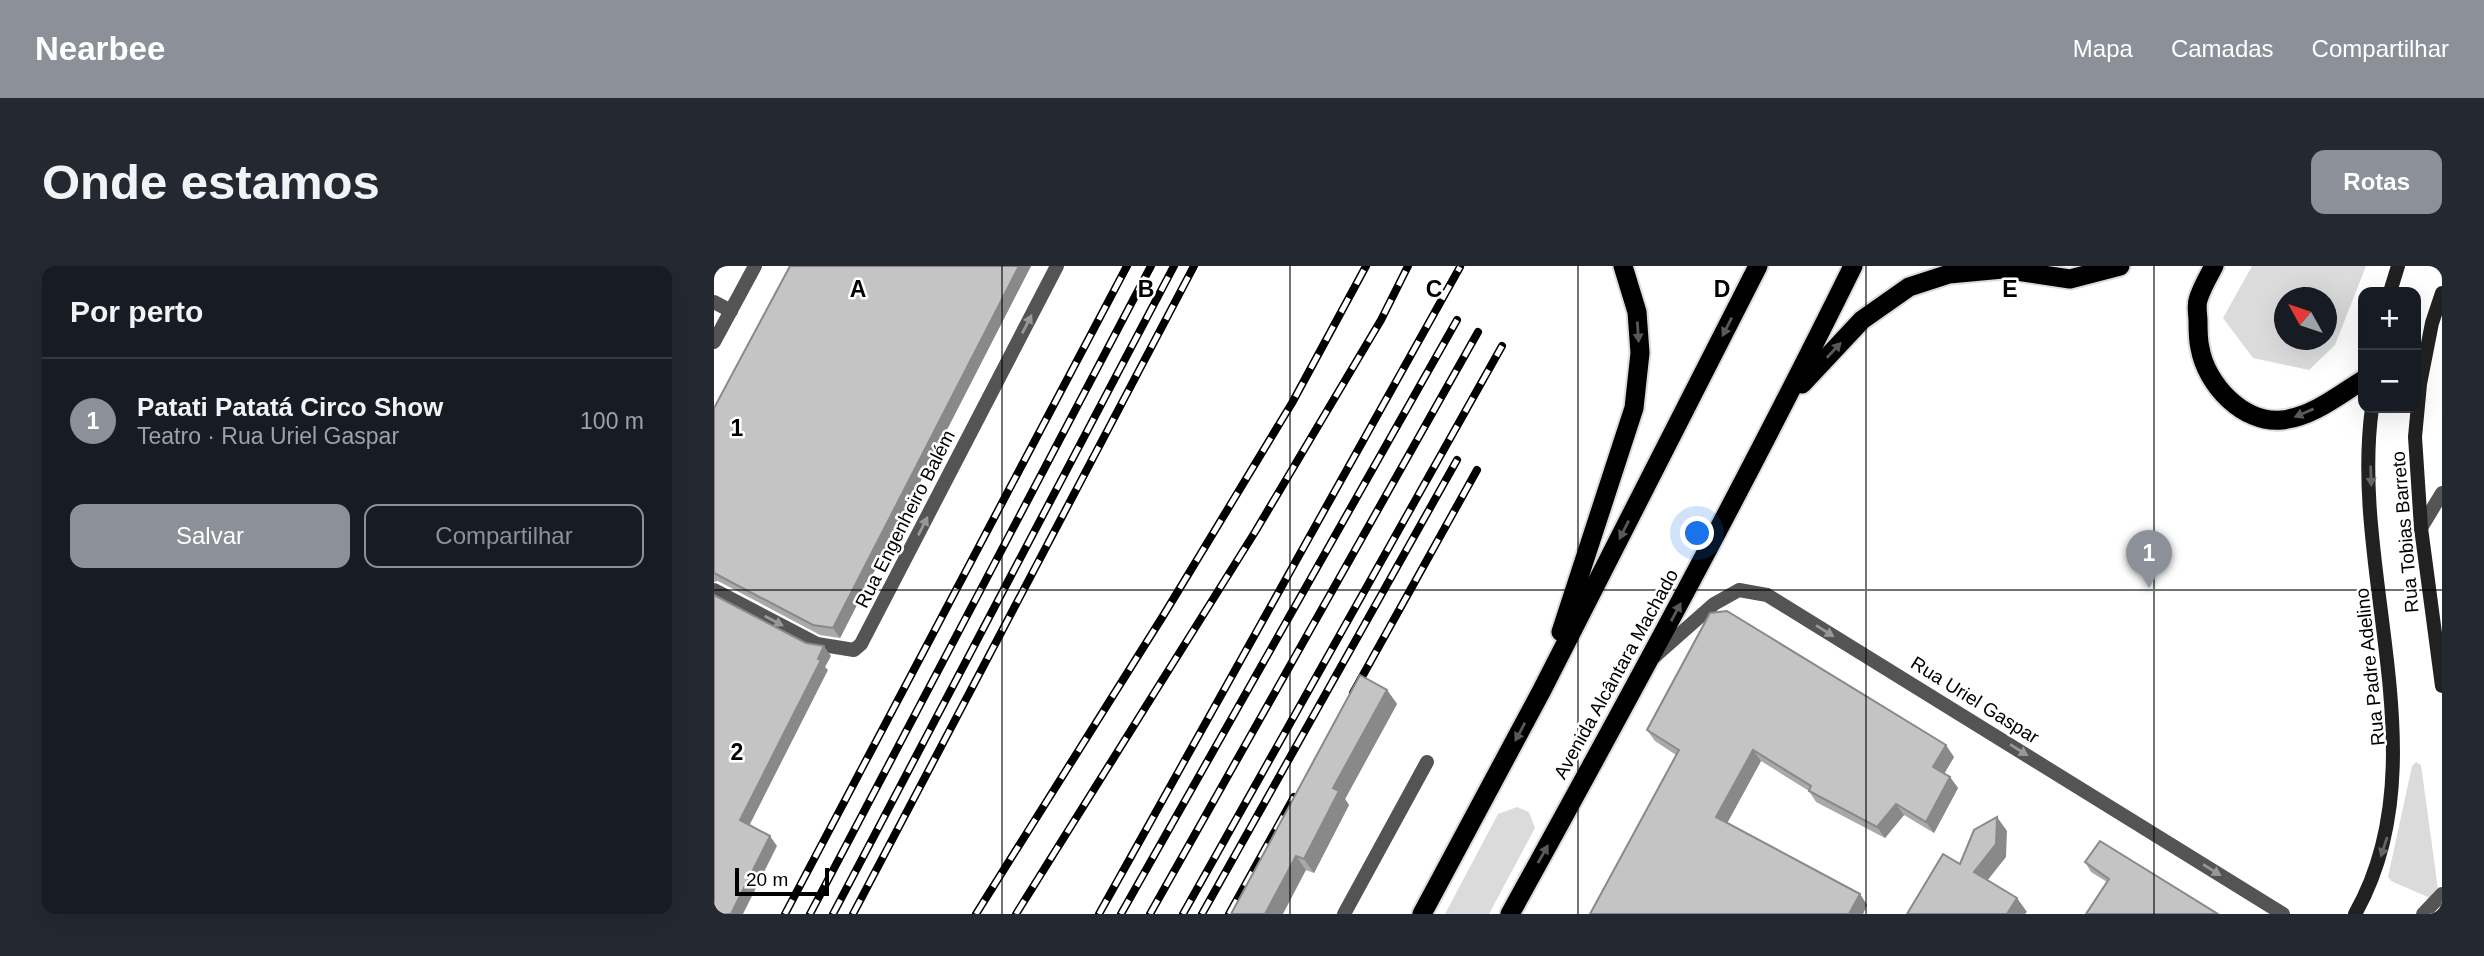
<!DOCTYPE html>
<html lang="pt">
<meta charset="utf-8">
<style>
body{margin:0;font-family:Helvetica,sans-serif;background:#242831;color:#f1f3f6}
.controls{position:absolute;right:21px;top:21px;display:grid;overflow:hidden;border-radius:14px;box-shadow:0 7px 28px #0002}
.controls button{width:63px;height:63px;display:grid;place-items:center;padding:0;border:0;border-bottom:2px solid #363941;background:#171b24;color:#f1f3f6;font:35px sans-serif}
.compass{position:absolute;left:1560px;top:21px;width:63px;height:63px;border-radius:50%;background:#171b24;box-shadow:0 7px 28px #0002;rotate:310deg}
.scale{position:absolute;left:21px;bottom:18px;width:94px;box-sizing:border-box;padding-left:7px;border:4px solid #000;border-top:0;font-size:19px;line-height:24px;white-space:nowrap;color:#000;-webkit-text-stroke:5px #fff;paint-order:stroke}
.you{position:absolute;left:984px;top:268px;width:24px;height:24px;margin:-18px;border:5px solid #fff;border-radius:50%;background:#1a73e8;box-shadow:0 0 0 10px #1a73e833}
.badge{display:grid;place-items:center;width:46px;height:46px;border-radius:50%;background:#8c9099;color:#fff;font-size:23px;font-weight:700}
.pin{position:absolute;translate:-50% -58px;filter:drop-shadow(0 2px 4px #0008)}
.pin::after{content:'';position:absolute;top:37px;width:24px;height:21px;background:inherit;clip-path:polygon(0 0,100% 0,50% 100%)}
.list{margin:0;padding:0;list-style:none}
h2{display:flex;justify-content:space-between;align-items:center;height:91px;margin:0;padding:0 28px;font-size:30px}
h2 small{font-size:23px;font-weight:400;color:#9ea1a6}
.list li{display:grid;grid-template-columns:46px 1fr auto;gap:21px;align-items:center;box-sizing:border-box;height:126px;padding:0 28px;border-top:2px solid #363941}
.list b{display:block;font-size:26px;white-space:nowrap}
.list p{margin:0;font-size:23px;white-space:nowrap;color:#9ea1a6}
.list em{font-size:23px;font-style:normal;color:#9ea1a6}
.actions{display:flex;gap:14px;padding:21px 28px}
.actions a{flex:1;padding:16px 0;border:2px solid #8c9099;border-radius:14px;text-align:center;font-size:24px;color:#8c9099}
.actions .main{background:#8c9099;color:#fff}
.map{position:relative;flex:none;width:1728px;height:648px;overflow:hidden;border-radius:14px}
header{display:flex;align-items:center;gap:42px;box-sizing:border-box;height:98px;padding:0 35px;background:#8c9099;color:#fff}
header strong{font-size:33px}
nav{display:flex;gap:38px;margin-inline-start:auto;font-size:24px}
.intro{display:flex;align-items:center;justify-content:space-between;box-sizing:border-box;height:168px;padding:0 42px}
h1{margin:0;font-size:49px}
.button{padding:18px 32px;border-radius:14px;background:#8c9099;color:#fff;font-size:24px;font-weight:700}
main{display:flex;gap:42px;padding:0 42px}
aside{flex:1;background:#171b24;border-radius:14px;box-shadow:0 7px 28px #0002}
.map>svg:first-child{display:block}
.green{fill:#dbdbdb;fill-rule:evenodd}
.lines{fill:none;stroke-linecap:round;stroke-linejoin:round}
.trunk-casing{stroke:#dbdbdb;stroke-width:23}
.service{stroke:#545454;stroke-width:14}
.minor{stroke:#545454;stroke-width:14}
.tertiary{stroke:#545454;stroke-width:14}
.secondary{stroke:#212121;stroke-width:14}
.trunk{stroke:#000;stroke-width:19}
.rail-casing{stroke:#000;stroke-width:8}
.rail{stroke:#fff;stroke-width:5;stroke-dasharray:16;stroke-linecap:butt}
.wall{fill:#a9a9a9}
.shaded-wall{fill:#898989}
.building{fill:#c4c4c4;stroke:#898989;stroke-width:2}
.oneway{fill:#989898}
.oneway2{fill:#595959}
.oneway3{fill:#646464}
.grid{fill:none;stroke:#000;stroke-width:2;stroke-opacity:0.55}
.labels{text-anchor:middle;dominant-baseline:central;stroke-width:5;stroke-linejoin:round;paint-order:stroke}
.street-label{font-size:19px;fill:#000;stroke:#fff}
.grid-label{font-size:23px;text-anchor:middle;font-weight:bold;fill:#000;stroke:#fff;stroke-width:5;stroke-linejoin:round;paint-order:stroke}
</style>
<header>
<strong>Nearbee</strong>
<nav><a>Mapa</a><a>Camadas</a><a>Compartilhar</a></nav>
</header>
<div class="intro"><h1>Onde estamos</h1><a class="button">Rotas</a></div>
<main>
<aside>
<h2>Por perto<small></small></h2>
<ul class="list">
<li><span class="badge">1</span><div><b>Patati Patatá Circo Show</b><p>Teatro · Rua Uriel Gaspar</p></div><em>100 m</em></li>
</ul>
<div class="actions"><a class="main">Salvar</a><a>Compartilhar</a></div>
</aside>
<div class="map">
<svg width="1728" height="648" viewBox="0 0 1728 648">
<rect width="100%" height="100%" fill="#fff"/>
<g class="green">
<path d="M1538,0H1652L1621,79L1595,104L1539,92L1509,52ZM1570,32H1612V74H1570Z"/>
<polygon points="1702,496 1707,499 1724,623 1716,632 1677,615 1674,611 1698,500"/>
<polygon points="803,541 815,546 821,562 775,648 731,648 784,548"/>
</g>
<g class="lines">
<defs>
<g id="trunk">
<path d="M1500,0C1494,11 1487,23 1484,34C1482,40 1484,49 1484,55C1484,64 1484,74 1486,82C1492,118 1529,158 1568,154C1598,151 1625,129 1649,114"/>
<polyline points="1088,118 1148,54 1195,21 1235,8 1289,3 1356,13 1406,0"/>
<polyline points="847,366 920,142 926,87 923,46 909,0"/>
<polyline points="708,648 828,424 1044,0"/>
<path d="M796,648C914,434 1031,219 1139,0"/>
</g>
</defs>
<use href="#trunk" class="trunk-casing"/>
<polyline class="service" points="630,648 713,496"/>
<g class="minor">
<polyline points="0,36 17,45"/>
<polyline points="940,391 1000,338 1025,324 1053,329 1569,648"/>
<polyline points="1709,648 1728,628"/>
</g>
<g class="tertiary">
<polyline points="0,76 41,0"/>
<polyline points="1707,262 1728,227"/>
<polyline points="0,324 103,378 140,384 147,378 343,0"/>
</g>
<g class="secondary">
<polyline points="1676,26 1684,0"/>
<polyline points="1728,27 1718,57 1706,118 1701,171 1707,262 1728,420"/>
<path d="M1641,648C1728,495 1635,306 1658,142"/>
</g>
<use href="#trunk" class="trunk"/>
<defs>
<g id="rail">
<polyline points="639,427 763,204"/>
<polyline points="71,648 413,0"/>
<polyline points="96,648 437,0"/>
<polyline points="119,648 460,0"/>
<polyline points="139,648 480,0"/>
<polyline points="262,648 449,350 578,137 652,0"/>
<polyline points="302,648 541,266 667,54 694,0"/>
<polyline points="385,648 746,1"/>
<polyline points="407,648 743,54"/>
<polyline points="436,648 764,66"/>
<polyline points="469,648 788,80"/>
<polyline points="488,648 743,194"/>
<polyline points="515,648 580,531"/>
</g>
</defs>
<use href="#rail" class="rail-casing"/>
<use href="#rail" class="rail"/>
</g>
<g class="wall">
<polygon points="76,0 317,0 126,372 106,369 4,315 0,316 0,142"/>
<polygon points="673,424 683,438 631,533 635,539 600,607 592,604 517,648"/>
<polygon points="933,464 1240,491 1230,508 1236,511 1244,522 1220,567 1190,549 1171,572 1102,536 1095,525 1047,495 1013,557 1146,628 1153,639 1149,648 876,648 962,489 941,475"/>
<polygon points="1371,596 1504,648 1393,616 1377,606"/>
</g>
<g class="shaded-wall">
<polygon points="305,0 317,0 126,372 119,362"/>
<polygon points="110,380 117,390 111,401 114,404 33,564 26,554"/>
<polygon points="673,424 683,438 631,533 635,539 600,607 590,593 619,522"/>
<polygon points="1232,479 1240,491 1227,513 1219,501"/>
<polygon points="1039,484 1047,495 1010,563 1002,551"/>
<polygon points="1236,511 1244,522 1220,567 1212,556"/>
<polygon points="1182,538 1190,549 1171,572 1163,561"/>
<polygon points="1283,551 1293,565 1292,591 1269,620 1260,606"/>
<polygon points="56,570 63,580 29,648 17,648"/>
<polygon points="582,590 592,604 569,648 551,648"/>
<polygon points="1146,628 1153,639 1149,648 1135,648"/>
<polygon points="1303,632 1313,646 1311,648 1293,648"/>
</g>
<g class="building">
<polygon points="76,0 305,0 119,362 99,359 0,307 0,142"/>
<polygon points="0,329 92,377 110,380 104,393 107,394 26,554 56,570 17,648 0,648"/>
<polygon points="1013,345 1232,479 1219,501 1236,511 1212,556 1182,538 1163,561 1095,525 1097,520 1039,484 1002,551 1146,628 1135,648 876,648 965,484 933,464 996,347"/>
<polygon points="646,409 673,424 619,522 625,525 590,593 582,590 551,648 517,648"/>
<polygon points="1283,551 1282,578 1260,606 1303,632 1293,648 1193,648 1229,588 1246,598 1260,564"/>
<polygon points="1386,575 1504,648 1372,648 1395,613 1371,596"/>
</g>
<defs><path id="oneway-solid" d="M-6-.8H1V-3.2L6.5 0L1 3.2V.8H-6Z" transform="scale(1.75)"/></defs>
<g class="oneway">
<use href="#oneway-solid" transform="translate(313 58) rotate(-63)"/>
<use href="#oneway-solid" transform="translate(209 260) rotate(-63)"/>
<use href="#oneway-solid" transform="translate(60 355) rotate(28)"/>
<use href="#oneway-solid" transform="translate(1111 365) rotate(32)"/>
<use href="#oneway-solid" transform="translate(1305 484) rotate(32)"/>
<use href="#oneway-solid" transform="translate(1498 604) rotate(32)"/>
</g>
<g class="oneway2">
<use href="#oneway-solid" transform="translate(1013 61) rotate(117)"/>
<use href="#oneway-solid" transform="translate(924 66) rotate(86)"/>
<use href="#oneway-solid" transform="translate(1120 84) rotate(-47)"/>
<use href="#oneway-solid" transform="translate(1590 147) rotate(157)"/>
<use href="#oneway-solid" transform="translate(910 264) rotate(117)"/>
<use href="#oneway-solid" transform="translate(962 346) rotate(-62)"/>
<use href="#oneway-solid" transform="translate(806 466) rotate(118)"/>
<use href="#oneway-solid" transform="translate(829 588) rotate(-61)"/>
</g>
<g class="oneway3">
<use href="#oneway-solid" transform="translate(1657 210) rotate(88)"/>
<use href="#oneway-solid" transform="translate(1670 581) rotate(108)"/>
</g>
<path class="grid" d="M288,0V648M576,0V648M864,0V648M1152,0V648M1440,0V648M0,324H1728"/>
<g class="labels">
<g class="street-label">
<text transform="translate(191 253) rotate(-63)">Rua Engenheiro Balém</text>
<text transform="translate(1691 266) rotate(-95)">Rua Tobias Barreto</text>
<text transform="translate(1656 401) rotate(-96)">Rua Padre Adelino</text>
<text transform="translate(902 408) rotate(-61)">Avenida Alcântara Machado</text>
<text transform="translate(1261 434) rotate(32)">Rua Uriel Gaspar</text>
</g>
</g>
<g class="grid-label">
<text x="144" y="31">A</text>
<text x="432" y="31">B</text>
<text x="720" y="31">C</text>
<text x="1008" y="31">D</text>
<text x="1296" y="31">E</text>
<text x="23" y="170">1</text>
<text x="23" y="494">2</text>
</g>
</svg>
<div class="controls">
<button>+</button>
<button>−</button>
</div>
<svg class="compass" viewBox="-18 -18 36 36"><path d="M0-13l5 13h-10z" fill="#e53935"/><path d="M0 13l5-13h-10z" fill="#9ea1a6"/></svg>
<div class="scale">20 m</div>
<div class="you"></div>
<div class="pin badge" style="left:1435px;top:322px">1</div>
</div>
</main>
